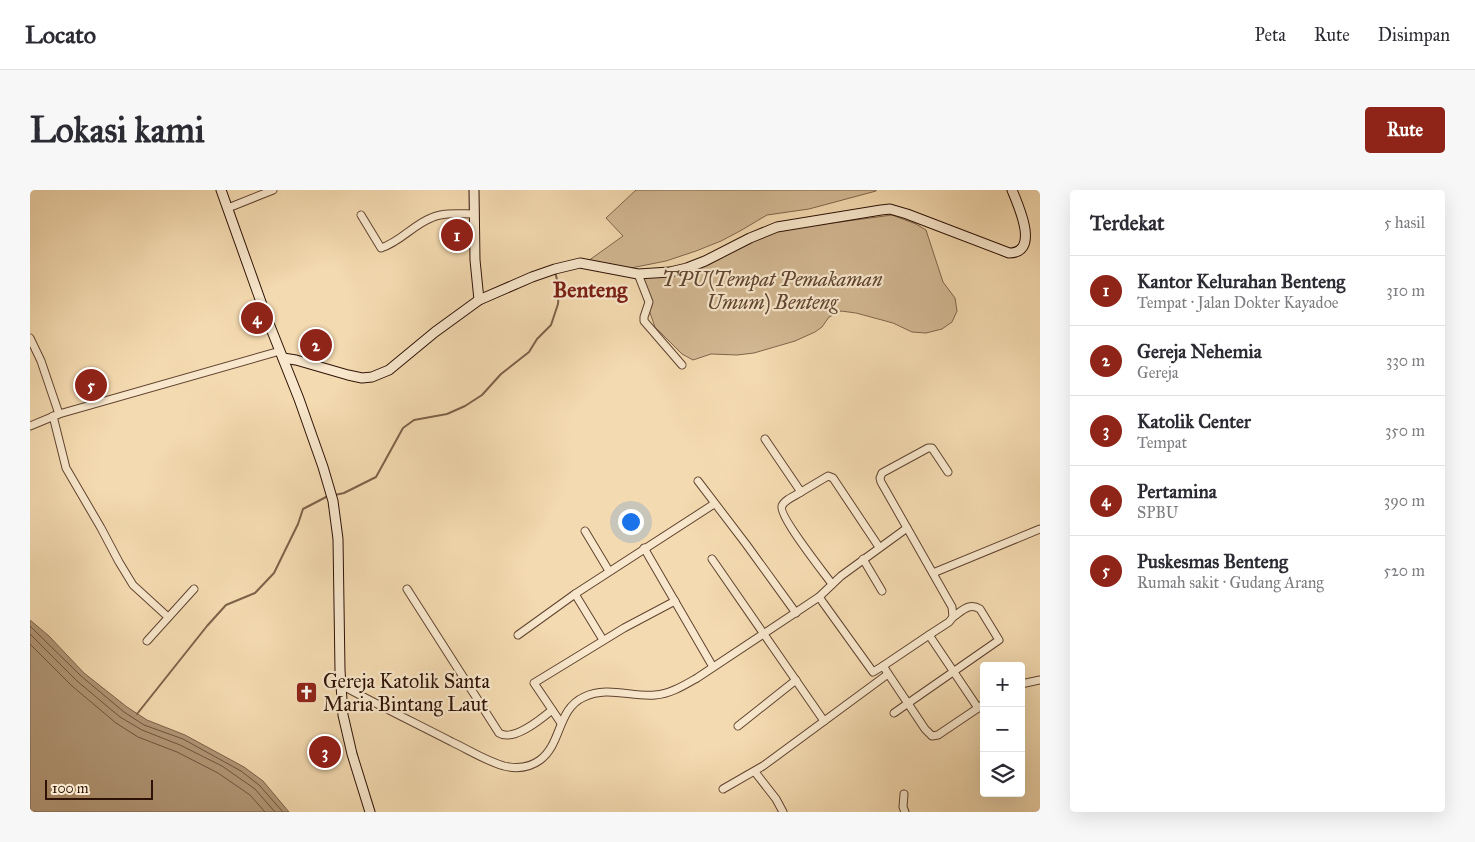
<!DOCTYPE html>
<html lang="id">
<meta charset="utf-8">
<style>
body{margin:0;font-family:"IM FELL Great Primer",serif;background:#f7f7f7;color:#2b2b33}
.controls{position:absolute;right:15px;bottom:15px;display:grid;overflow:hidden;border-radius:5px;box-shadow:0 5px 20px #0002}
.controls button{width:45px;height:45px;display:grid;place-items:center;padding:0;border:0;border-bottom:1px solid #e1e1e2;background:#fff;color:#2b2b33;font:25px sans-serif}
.scale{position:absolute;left:15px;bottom:12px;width:108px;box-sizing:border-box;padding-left:5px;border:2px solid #2e1206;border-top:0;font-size:14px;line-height:18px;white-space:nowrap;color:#2e1206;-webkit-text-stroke:4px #f8e7cc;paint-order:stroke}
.you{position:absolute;left:600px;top:331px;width:18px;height:18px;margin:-12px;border:4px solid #fff;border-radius:50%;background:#1a73e8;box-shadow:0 0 0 8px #1a73e833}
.badge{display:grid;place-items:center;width:32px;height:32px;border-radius:50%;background:#8f2418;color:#fff;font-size:16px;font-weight:700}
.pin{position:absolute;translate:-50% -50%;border:2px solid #fff;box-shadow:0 1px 5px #0006}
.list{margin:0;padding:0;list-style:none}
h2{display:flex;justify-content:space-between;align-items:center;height:65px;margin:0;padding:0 20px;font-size:21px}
h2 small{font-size:16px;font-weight:400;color:#7c7c81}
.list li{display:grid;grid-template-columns:32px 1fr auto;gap:15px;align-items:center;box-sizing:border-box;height:70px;padding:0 20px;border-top:1px solid #e1e1e2}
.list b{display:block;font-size:19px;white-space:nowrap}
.list p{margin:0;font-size:16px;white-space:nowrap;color:#7c7c81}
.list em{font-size:16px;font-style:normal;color:#7c7c81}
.icon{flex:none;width:28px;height:28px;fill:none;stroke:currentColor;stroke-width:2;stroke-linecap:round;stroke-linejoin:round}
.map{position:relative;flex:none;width:1010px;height:622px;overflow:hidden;border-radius:5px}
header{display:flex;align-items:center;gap:30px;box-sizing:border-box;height:70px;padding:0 25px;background:#fff;border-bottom:1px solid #e1e1e2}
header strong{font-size:24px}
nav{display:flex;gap:28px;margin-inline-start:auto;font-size:18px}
.intro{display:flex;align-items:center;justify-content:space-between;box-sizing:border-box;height:120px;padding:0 30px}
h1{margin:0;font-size:35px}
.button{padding:12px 22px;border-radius:5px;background:#8f2418;color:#fff;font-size:18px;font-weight:700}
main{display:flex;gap:30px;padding:0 30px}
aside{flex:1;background:#fff;border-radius:5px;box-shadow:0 5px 20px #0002}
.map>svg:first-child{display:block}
.green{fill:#d2b893;stroke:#80654c}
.water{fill:#b19676;stroke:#7d6149}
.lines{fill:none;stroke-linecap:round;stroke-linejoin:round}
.shore{stroke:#70543e;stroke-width:1}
.stream{stroke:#7d6149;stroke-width:2}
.street-casing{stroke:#604430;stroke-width:9}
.secondary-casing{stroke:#2e1206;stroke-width:11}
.street{stroke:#f8e7cc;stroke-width:7}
.secondary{stroke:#f8e7cc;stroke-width:9}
.labels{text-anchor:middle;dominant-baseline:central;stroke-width:4.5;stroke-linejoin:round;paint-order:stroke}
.park-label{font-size:20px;font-style:italic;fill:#5f4430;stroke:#f8e7cc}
.poi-label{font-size:20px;fill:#2e1206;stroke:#f8e7cc;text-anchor:start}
.quarter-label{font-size:22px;font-weight:bold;fill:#7a1f14;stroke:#f8e7cc}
</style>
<header>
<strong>Locato</strong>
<nav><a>Peta</a><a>Rute</a><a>Disimpan</a></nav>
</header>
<div class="intro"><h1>Lokasi kami</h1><a class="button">Rute</a></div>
<main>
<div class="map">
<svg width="1010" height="622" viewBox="0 0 1010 622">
<rect width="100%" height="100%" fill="#f4dab0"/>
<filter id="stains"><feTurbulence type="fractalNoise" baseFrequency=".004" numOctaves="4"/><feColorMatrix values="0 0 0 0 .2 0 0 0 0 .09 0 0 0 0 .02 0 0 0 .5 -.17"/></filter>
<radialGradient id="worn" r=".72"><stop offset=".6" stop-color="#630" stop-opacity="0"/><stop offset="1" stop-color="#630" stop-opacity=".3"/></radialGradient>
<g class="green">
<polygon points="606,0 846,0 846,1 779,19 737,25 710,41 691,51 666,61 636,71 596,79 558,71 593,46 576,28"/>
<polygon points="862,25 886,34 896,40 913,92 925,108 927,121 922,132 912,139 896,143 882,142 863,133 826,123 811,121 799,127 792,137 785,142 765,151 724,163 707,165 681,164 663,170 652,164 625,137 608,89 624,86 653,85 677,75 717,50 750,40"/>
</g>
<polygon class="water" points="0,430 19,446 54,483 97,517 117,530 155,545 214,577 233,591 259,622 0,622"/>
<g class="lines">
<g class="shore">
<polyline points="0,436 51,486 94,522 114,535 153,549 211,581 229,595 253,622"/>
<polyline points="0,444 47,491 90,527 112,540 150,555 192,576 225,599 245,622"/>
<polyline points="0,454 42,496 86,533 108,547 147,562 188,583 220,605 235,622"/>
</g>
<g class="stream">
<polyline points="305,305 314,303 346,287 373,238 384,230 417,224 435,216 452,205 471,184 499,162 507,149 521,135 528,114 529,99 525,81"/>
<polyline points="107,524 177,436 196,415 225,403 244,383 268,334 273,319 298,306"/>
</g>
<defs>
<g id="street">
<polyline points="198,18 243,0"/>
<path d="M331,25L351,58C370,52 383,35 401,28C414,22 430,24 444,24"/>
<polyline points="608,84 619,112 614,127 614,131 652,175"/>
<polyline points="0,148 11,171 29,224"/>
<polyline points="23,226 36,278 71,338 89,372 103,395 138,427"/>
<polyline points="0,236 29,224 250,161"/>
<polyline points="735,249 771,302 798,286 803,288 849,357"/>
<polyline points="668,291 716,354 766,423"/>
<path d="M771,302C765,306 754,310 752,316C748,325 794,383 802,394"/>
<polyline points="555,341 579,381"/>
<polyline points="614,358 683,477"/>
<polyline points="682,369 794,531"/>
<polyline points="833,369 852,401"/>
<polyline points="903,383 1010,339"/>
<path d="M377,399L469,543C483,552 510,530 522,520"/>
<polyline points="789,407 843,482 853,476 895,539 902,546 908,545 954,514"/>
<polyline points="488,445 545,404"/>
<polyline points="899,445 919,432 923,427 922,417 851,292 850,288 852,283 898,258 902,258 918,282"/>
<polyline points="573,450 545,404 684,314"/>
<polyline points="117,451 164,399"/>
<polyline points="853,476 899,445 948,518"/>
<polyline points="991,494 1010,490"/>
<path d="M311,495C348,515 385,533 422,552C439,560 456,571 474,576C486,579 499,578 510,570C532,554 527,519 554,507C577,496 601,507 625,505C640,504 653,496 667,488L789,407L811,386L877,338"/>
<path d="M864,523L969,450L950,419C939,412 932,421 923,427"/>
<polyline points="531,533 504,493 594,438 645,411"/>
<polyline points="708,536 766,490"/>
<polyline points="725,582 746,609 753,622"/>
<polyline points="693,599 733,576 858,484"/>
<polyline points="874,604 873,617 875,622"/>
</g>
<g id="secondary">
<polyline points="191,0 236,126 269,209 293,277 303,311 308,349 310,480 313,525 322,564 340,622"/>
<polyline points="444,0 445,70 449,110"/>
<path d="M253,168L266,170L318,185L332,188L342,187L359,180L405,142L449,110L502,87L525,79L550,73L608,84L640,82L657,78L675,71L720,48L747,37L851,20L860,19L877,24L979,63C1010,63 989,17 982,0"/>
</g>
</defs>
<use href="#street" class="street-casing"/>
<use href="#secondary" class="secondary-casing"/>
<use href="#street" class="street"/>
<use href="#secondary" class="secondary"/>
</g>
<defs>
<symbol id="church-square" viewBox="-11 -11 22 22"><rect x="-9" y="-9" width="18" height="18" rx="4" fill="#8f2418" stroke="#f8e7cc"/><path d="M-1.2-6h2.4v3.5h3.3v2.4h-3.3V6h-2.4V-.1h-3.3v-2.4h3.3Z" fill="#fff"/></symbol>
</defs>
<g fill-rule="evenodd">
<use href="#church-square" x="264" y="490" width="25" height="25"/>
</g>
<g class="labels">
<g class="park-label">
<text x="742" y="89">TPU(Tempat Pemakaman<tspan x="742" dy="23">Umum) Benteng</tspan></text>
</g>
<g class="poi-label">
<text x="293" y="491">Gereja Katolik Santa<tspan x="293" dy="23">Maria Bintang Laut</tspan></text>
</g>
<g class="quarter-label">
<text x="560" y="99">Benteng</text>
</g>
</g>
<rect width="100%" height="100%" filter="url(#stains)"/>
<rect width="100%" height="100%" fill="url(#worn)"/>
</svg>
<div class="controls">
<button>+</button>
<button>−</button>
<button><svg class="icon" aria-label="layers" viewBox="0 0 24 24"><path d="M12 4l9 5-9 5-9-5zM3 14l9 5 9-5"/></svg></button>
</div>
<div class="scale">100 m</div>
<div class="you"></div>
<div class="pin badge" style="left:427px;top:45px">1</div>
<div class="pin badge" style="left:286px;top:155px">2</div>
<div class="pin badge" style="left:295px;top:562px">3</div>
<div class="pin badge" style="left:227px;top:128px">4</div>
<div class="pin badge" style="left:61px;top:195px">5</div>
</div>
<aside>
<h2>Terdekat<small>5 hasil</small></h2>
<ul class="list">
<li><span class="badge">1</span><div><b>Kantor Kelurahan Benteng</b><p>Tempat · Jalan Dokter Kayadoe</p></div><em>310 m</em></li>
<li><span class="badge">2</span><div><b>Gereja Nehemia</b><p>Gereja</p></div><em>330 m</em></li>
<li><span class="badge">3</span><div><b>Katolik Center</b><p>Tempat</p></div><em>350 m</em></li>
<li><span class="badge">4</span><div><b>Pertamina</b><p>SPBU</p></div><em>390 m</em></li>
<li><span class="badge">5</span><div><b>Puskesmas Benteng</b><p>Rumah sakit · Gudang Arang</p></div><em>520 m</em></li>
</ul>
</aside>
</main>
